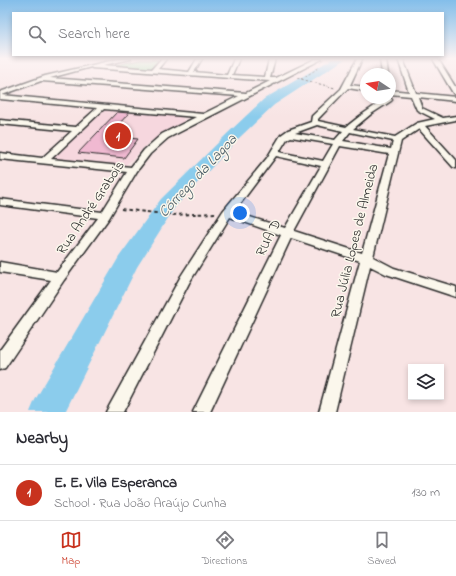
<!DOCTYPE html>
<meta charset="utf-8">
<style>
body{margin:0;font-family:"Indie Flower",sans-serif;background:#f7f7f7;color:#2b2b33}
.controls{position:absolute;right:12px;bottom:12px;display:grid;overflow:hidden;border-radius:0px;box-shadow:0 2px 6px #0003}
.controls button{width:36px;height:36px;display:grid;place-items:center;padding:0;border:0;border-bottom:1px solid #e1e1e2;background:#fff;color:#2b2b33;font:20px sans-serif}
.compass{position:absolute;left:360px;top:68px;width:36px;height:36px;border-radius:50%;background:#fff;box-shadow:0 2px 6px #0003;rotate:282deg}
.you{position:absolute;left:240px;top:213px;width:14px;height:14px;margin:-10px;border:3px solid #fff;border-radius:50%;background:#1a73e8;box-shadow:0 0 0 6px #1a73e833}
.badge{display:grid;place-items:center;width:26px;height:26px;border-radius:50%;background:#c8321e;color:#fff;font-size:13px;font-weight:700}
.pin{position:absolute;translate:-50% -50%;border:2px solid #fff;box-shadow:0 1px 4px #0006}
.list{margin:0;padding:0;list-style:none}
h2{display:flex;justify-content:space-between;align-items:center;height:52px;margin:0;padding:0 16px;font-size:17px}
h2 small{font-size:13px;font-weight:400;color:#7c7c81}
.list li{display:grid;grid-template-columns:26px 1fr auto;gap:12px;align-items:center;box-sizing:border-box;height:56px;padding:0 16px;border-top:1px solid #e1e1e2}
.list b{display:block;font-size:15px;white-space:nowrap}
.list p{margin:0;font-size:13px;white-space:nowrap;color:#7c7c81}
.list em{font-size:13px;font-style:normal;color:#7c7c81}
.icon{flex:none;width:22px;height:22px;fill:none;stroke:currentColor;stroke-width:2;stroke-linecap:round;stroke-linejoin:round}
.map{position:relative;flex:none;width:456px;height:412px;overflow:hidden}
.search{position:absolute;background:#fff;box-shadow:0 2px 6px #0003;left:12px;right:12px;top:12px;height:44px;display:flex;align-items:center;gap:10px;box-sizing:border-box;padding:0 14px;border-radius:0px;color:#7c7c81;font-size:15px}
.sheet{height:108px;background:#fff}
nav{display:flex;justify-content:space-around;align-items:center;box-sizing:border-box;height:56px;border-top:1px solid #e1e1e2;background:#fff;font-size:11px;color:#7c7c81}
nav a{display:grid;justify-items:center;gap:2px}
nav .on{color:#c8321e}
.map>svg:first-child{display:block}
.built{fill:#f6d7de}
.green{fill:#99daa4;stroke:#628268}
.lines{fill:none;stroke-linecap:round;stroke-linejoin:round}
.river{fill:#8bccec;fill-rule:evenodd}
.building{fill:#f0b9d1;stroke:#2b2b2b}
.street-casing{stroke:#2b2b2b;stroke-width:3}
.path-far1{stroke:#2b2b2b;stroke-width:1;stroke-dasharray:2.5 2;stroke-linecap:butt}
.path{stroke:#2b2b2b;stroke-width:2;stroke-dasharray:3.5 3;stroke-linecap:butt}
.street{fill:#fbf7ec;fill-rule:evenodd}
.labels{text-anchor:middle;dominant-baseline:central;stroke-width:3;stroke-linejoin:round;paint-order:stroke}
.street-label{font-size:14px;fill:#2b2b2b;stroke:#fbf7ec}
.water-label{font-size:15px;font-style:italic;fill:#485b65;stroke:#fbf7ec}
</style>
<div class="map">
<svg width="456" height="412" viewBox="0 0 456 412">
<rect width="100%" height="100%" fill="#f8e4e4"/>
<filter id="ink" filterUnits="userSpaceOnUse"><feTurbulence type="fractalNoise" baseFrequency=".025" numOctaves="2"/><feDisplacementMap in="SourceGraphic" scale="8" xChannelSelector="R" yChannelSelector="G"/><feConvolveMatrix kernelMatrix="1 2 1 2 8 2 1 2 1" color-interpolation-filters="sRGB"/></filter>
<g filter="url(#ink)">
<polygon class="built" points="105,109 180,115 184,121 148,143 134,158 124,166 53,158"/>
<polygon class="green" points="140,60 158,60 150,69 117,66 116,65"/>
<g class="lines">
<polygon class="river" points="332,59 345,59 274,105 239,138 175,207 137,267 65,412 30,412 35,400 119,257 161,199 229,132 264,99"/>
</g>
<polygon class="building" points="117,112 129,113 108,136 138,139 124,158 78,153"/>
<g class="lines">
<defs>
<g id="street">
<path d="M118,59H131L103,65L152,69L161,59H166L158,69L189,72L197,59H202L194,72L227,75L234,59H239L232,75L265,77L269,59H275L270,78H276L315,59H322L168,138L150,154L137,171L109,218L64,280L5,368L0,370V350L51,280L0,272V262L57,272L98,218L0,205V199L102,212L127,172L0,159V153L42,158L72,131L0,124V120L76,127L97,108L0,99V92L45,76ZM91,67L92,68L270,81L246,93L50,78ZM41,81H42L239,96L203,114L2,95ZM104,109L196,117L162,134L144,150L131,167L51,159Z"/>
<path d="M357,59H362L350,85L366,87V91L348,88L318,119V121L346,127L360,116L385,99V98H390V97L392,100L391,101L371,114L353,129L395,137L417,123L435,119L417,110L411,96L390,94V90L409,92L398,59H403L416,93L456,97V101L418,97L422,108L443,118L456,116V120L425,126L456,160V168L453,167L419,129L401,141L373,257L394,268L456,287V297L386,274L370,266L335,412H319L360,261L291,238L210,412H193L281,235L230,217L189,283L123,412H106L181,276L223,211L267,158L281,135L288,130L311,122L312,116L341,89ZM317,125L343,131L335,140L295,133ZM350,132L393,141L391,149L343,141ZM291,137L333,144L323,161L279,152L287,139ZM340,146L389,154L362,253L294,231ZM276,156L321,166L285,228L234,212Z"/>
<polygon points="380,59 386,59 388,74 382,74"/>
<polygon points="433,59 438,59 456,88 456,95 453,93"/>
</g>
</defs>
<use href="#street" class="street-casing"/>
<g class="path-far1">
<polyline points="297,78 335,88"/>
<polyline points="301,79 320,67"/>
</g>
<polyline class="path" points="121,209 173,215 216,213"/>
<use href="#street" class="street"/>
</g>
</g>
<linearGradient id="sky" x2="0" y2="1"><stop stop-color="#83beea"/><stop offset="0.5" stop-color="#fcf3f3"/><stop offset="1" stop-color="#fcf3f3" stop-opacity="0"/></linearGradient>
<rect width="456" height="117" fill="url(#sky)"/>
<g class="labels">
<g class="street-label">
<text transform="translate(91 208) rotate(-56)">Rua André Grabois</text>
<text transform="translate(269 238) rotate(-63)">RUA D</text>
<text transform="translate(355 241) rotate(-76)">Rua Júlia Lopes de Almeida</text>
</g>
<g class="water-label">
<text transform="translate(198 176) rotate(-47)">Córrego da Lagoa</text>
</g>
</g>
</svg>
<div class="controls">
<button><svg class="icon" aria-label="layers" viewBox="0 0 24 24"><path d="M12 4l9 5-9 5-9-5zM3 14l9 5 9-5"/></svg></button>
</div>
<svg class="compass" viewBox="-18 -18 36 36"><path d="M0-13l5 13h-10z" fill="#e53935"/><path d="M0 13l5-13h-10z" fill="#7c7c81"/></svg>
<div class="you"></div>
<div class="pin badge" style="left:118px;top:136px">1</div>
<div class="search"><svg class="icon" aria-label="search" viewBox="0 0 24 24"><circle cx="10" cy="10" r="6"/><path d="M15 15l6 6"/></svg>Search here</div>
</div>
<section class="sheet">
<h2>Nearby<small></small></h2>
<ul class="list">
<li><span class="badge">1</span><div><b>E. E. Vila Esperanca</b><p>School · Rua João Araújo Cunha</p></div><em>130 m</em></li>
</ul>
</section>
<nav>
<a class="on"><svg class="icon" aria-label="map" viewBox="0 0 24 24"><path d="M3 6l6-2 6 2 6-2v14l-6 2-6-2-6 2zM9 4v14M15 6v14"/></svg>Map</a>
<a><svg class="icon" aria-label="directions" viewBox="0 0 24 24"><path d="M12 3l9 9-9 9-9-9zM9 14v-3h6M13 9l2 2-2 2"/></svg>Directions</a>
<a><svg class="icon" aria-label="saved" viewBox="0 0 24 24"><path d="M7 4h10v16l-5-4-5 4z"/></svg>Saved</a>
</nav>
